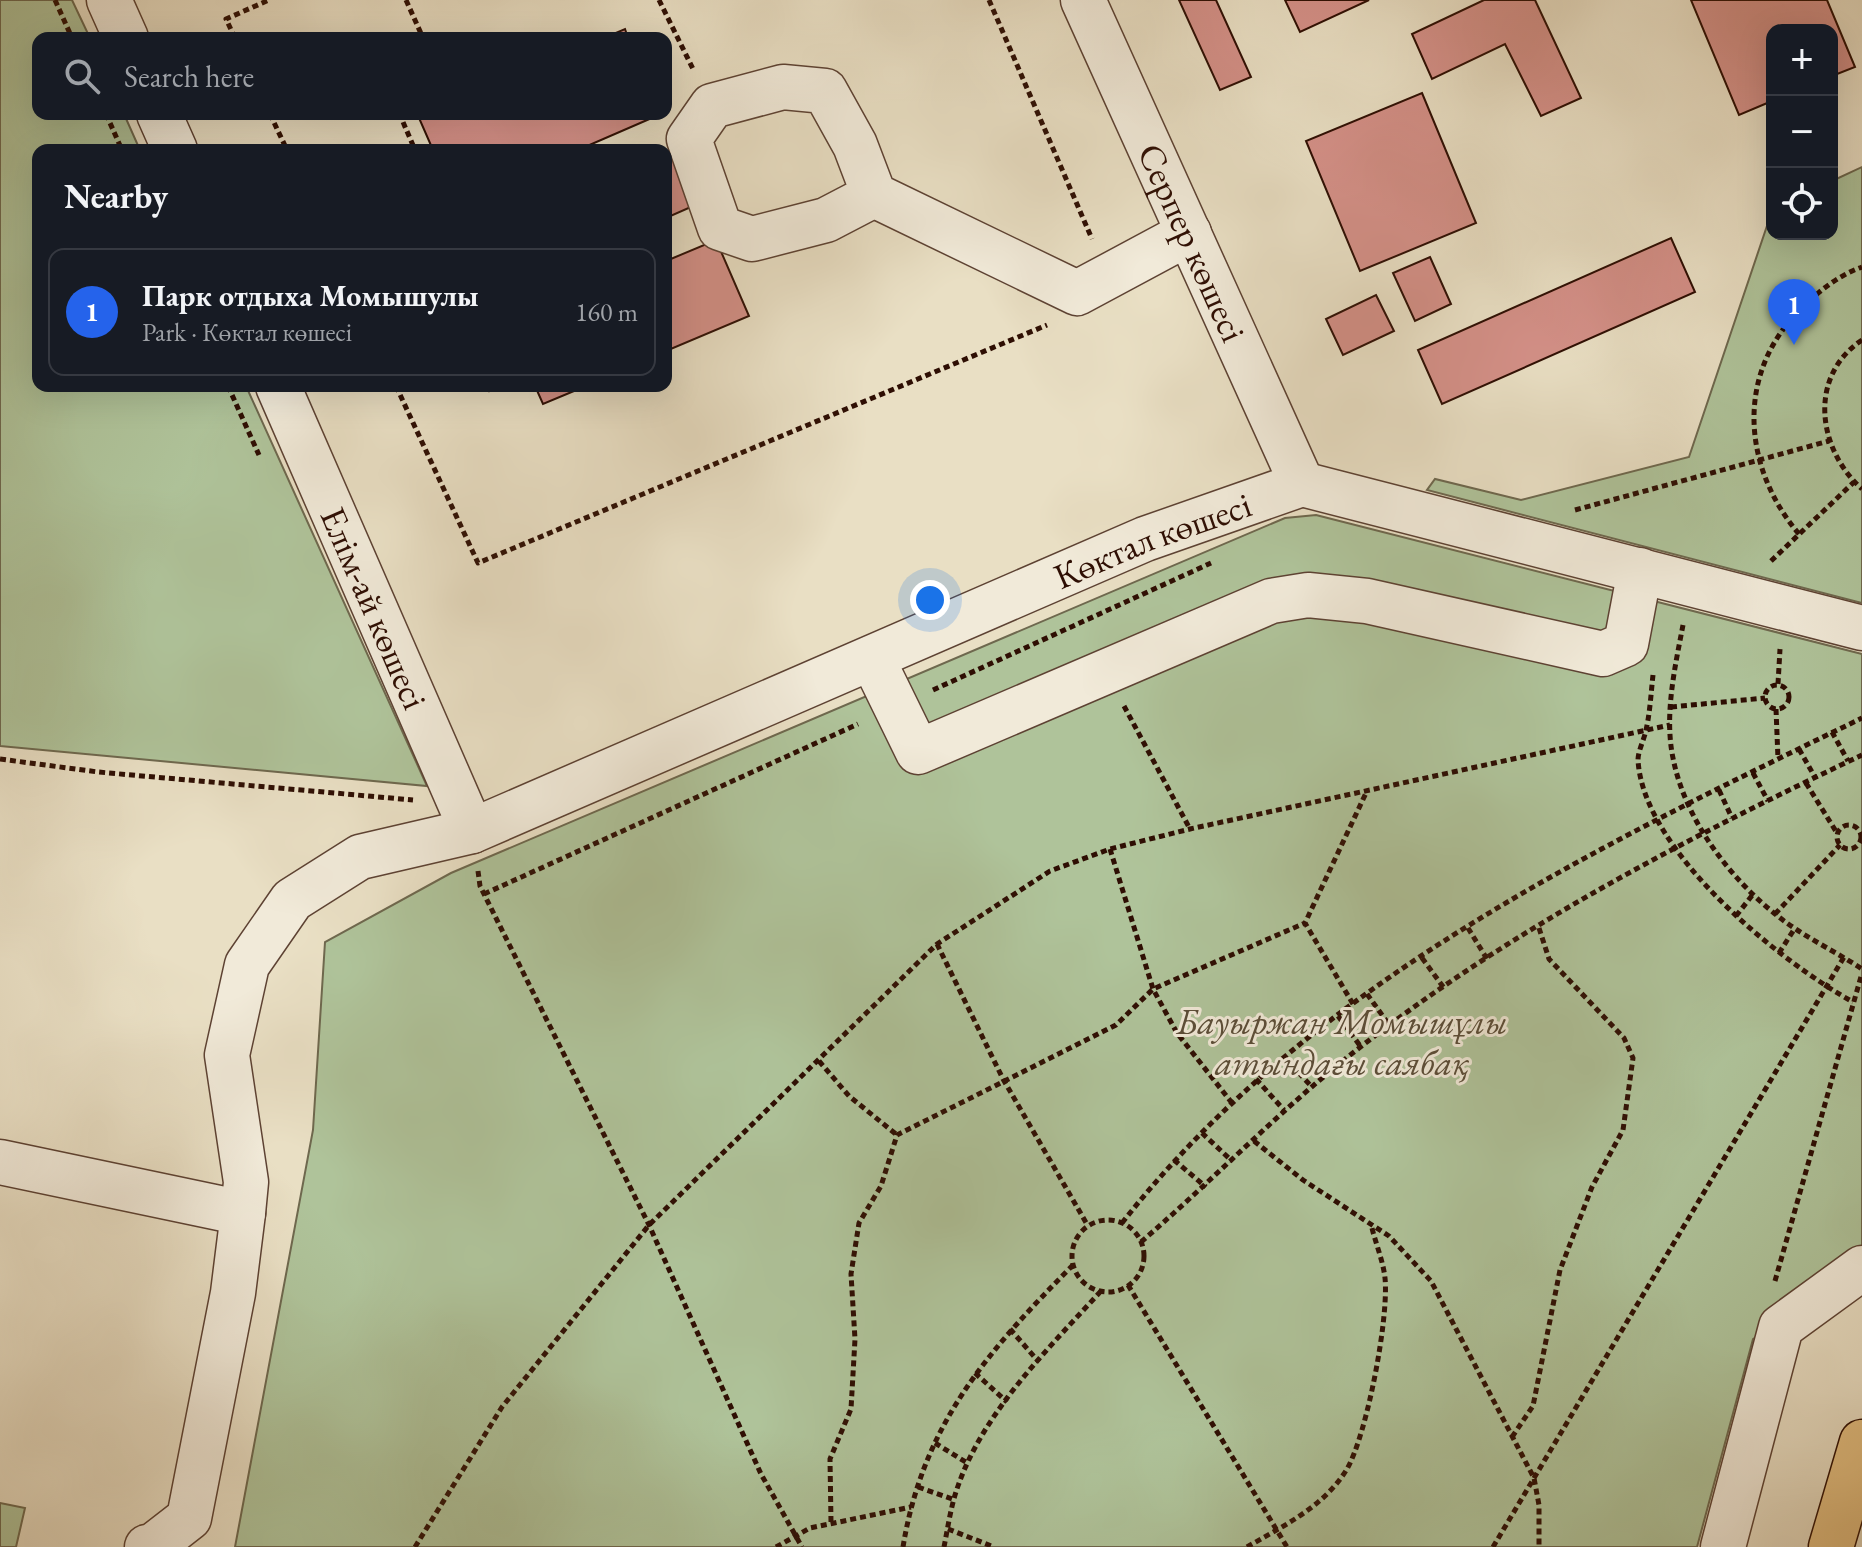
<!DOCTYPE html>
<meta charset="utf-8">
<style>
body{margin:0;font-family:"EB Garamond",serif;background:#242831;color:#f1f3f6}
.controls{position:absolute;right:24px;top:24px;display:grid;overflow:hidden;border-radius:16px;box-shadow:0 8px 32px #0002}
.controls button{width:72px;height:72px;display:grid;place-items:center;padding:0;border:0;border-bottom:2px solid #363941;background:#171b24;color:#f1f3f6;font:40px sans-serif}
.you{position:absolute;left:930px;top:600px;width:28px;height:28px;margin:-20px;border:6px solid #fff;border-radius:50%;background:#1a73e8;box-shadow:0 0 0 12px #1a73e833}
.badge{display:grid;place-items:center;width:52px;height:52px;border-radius:50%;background:#2563eb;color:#fff;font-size:26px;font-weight:700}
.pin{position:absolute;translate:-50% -66px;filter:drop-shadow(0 2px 4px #0008)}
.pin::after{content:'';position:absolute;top:42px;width:28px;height:24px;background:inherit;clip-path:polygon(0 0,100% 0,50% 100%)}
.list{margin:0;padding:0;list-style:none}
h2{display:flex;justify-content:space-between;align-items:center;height:104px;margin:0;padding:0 32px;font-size:34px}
h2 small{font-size:26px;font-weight:400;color:#9ea1a6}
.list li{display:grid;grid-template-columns:52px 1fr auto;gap:24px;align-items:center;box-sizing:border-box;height:128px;margin:0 16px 16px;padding:0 16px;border:2px solid #363941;border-radius:16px}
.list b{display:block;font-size:30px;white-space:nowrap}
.list p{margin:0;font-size:26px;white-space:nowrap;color:#9ea1a6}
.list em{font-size:26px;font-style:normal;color:#9ea1a6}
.icon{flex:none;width:44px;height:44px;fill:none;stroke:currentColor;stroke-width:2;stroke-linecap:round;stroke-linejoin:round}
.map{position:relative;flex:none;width:1862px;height:1547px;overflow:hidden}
.search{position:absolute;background:#171b24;box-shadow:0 8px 32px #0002;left:32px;top:32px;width:640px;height:88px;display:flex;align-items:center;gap:20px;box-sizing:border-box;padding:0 28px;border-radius:16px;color:#9ea1a6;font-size:30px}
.panel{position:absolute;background:#171b24;box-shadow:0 8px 32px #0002;left:32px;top:144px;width:640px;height:248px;border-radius:16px}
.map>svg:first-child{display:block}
.green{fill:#afc39a;stroke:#6e684e;stroke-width:2}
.building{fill:#d49088;stroke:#2e0e03;stroke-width:2}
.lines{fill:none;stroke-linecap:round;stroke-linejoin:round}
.minor-casing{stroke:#5d4233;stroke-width:47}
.major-casing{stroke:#2e0e03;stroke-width:47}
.path{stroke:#2e0e03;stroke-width:5;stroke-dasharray:6 4;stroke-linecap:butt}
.minor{stroke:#f1ead9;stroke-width:44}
.major{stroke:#e4c082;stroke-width:44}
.labels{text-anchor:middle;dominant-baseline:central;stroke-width:6;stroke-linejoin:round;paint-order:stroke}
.street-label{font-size:36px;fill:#2e0e03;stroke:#f1ead9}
.park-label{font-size:36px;font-style:italic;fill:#5b4d38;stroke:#f1ead9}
</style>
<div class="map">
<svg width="1862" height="1547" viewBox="0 0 1862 1547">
<rect width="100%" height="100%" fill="#e9dfc4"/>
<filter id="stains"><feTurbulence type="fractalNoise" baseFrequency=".0025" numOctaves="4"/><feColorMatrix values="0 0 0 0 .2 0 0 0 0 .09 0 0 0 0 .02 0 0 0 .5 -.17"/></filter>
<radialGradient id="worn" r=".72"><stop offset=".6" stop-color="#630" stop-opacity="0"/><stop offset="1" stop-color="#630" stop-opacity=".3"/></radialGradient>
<g class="green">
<polygon points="0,0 72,0 90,38 38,38 38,114 124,114 140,150 38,150 38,386 246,386 427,786 0,746"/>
<polygon points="1862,167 1862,603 1427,490 1435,479 1521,500 1689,457 1772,211 1772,234 1832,234 1832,181"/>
<polygon points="1316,515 1862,654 1862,1266 1753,1339 1697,1547 235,1547 313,1130 325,942 451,873 1285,518"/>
<polygon points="0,1503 25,1508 16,1547 0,1547"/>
</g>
<g class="building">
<polygon points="1179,0 1216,0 1251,77 1220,90"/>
<polygon points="1285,0 1369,0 1300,32"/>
<polygon points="1484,0 1535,0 1581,98 1541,116 1505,44 1432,79 1412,34"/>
<polygon points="1691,0 1827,0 1855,67 1832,76 1832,30 1772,30 1772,101 1739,115"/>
<polygon points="625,29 628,38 604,38"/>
<polygon points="1422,93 1476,223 1360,271 1306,141"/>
<polygon points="427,114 661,114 578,150 433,150 419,118"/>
<polygon points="678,153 700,203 666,218 666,158"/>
<polygon points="1671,238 1695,292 1442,404 1418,350"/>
<polygon points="716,240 749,316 666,351 666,261"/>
<polygon points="1430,257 1451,304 1415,321 1393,273"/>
<polygon points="1376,295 1394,331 1343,355 1326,319"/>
<polygon points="535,386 586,386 543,404"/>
</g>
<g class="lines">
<defs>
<g id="minor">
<polyline points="109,0 126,38"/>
<path id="s1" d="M1083,0L1302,484"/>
<polyline points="159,114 175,150"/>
<polyline points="874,195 826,220 752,239 720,228 689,139 712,106 783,87 825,91 855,145 874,195 1077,293 1189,233"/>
<path id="s2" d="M278,386L472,831"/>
<polyline points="872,658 918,752 1271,601 1308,595 1367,601 1603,654 1626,644 1640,570"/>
<polyline points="0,1162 243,1213"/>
<path id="s3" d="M147,1547L153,1546L189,1518L233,1293L243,1213L246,1182L227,1055L247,965L292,900L360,857L472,831L1145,539L1302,484L1862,628"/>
<polyline points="1723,1547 1781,1327 1862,1268"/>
</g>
<polyline id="major" points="1831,1547 1862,1442"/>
</defs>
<use href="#minor" class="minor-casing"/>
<use href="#major" class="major-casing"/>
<g class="path">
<polyline points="55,0 72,38"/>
<polyline points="406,0 423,38"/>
<polyline points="659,0 694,71"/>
<polyline points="989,0 1092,239"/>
<polyline points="235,38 226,19 269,0"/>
<polyline points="106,114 122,150"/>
<polyline points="270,114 287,150"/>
<polyline points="402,114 400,115 415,150"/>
<path d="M1862,340C1807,377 1818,450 1862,489"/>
<polyline points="228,386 259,455"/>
<polyline points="396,386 478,563 1047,325"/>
<polyline points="488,386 492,393"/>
<polyline points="1575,510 1829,441"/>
<path d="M1799,534C1742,467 1735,372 1802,308C1819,291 1839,275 1862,267"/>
<polyline points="1771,561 1854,482"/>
<path d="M1683,625C1675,667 1664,715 1673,758C1685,820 1730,879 1779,917C1804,937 1835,951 1862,969"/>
<path d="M1653,675C1651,693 1650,713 1646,730C1644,740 1638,751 1638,760C1643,851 1779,961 1853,1002"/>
<polyline points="1778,684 1780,649"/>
<circle cx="1777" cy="697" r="12"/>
<polyline points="933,690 1211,563"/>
<polyline points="1124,706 1190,829"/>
<polyline points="1671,707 1765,698"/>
<polyline points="1776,709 1778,759"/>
<polyline points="1832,732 1848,761"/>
<polyline points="1799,749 1816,779"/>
<polyline points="0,759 98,772 413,800"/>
<polyline points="1753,773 1768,801"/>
<polyline points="1806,783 1837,833"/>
<polyline points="1719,790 1732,818"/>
<circle cx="1849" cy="837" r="12"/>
<polyline points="1110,849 1153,989 1177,1033 1232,1103"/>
<polyline points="478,871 480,886 649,1225 761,1474 802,1547"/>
<polyline points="484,894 858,724"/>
<polyline points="1775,914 1840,845"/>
<polyline points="1736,916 1754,893"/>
<polyline points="1468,928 1487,959"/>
<polyline points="937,944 1003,1079 1088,1226"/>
<polyline points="1779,953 1795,928"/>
<polyline points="1422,958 1444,988"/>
<polyline points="1367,994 1390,1026"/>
<polyline points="1353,1004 1305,923 1366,793"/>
<polyline points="1338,1016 1361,1047"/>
<polyline points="1285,1058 1312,1087"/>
<polyline points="819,1061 849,1096 897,1135"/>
<polyline points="1256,1079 1284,1110"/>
<polyline points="1202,1133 1232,1161"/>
<polyline points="1254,1141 1303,1180 1389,1236 1431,1281 1534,1478 1539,1505 1539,1547"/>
<polyline points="1174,1160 1206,1187"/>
<circle cx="1108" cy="1256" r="36"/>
<path d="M1122,1223C1309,984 1595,848 1862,718"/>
<path d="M1141,1242C1213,1180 1279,1111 1354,1052C1509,930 1685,839 1862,755"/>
<polyline points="1775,1281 1862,973"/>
<polyline points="1128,1285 1287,1547"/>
<polyline points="1010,1329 1039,1362"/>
<polyline points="975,1373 1007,1402"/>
<polyline points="1512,1437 1533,1406 1560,1270 1592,1187 1623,1130 1633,1058 1624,1038 1549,959 1538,925"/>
<polyline points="935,1443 969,1464"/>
<polyline points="918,1487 955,1500"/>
<polyline points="831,1522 830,1459 851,1409 855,1339 851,1274 859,1223 881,1186 897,1135 1116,1025 1153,989 1305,923"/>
<polyline points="948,1529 994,1547"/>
<polyline points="415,1547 502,1407 649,1225 937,944 1050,871 1110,849 1190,829 1670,725"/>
<polyline points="776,1547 810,1528 911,1507"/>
<path d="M903,1547C923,1424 988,1351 1073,1265"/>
<path d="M944,1547C948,1527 951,1505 958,1486C984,1411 1049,1348 1101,1291"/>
<path d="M1247,1547C1283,1526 1324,1507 1347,1469C1367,1434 1389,1318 1385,1278C1383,1260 1375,1242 1371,1224"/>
<polyline points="1493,1547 1844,957"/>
</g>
<use href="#minor" class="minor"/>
<use href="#major" class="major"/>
</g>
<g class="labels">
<g class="street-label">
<text stroke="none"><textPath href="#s1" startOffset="266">Серпер көшесі</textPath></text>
<text stroke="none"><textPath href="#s3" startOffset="1628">Көктал көшесі</textPath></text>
<text stroke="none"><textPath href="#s2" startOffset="242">Елім-ай көшесі</textPath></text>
</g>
<g class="park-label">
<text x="1342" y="1021">Бауыржан Момышұлы<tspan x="1342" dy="41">атындағы саябақ</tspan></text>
</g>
</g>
<rect width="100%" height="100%" filter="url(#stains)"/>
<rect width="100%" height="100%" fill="url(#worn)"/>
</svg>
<div class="controls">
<button>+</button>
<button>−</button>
<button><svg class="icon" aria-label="locate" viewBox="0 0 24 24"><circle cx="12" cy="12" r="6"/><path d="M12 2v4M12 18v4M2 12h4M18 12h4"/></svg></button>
</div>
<div class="you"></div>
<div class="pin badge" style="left:1794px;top:345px">1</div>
<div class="search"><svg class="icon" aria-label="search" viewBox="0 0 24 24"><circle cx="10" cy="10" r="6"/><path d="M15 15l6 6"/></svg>Search here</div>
<section class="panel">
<h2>Nearby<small></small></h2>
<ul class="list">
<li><span class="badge">1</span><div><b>Парк отдыха Момышулы</b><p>Park · Көктал көшесі</p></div><em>160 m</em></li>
</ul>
</section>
</div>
